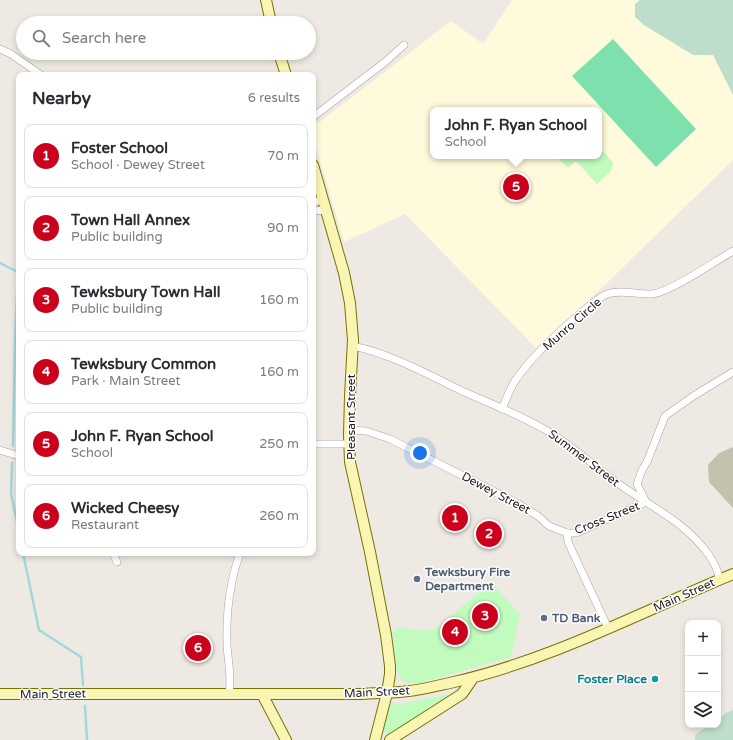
<!DOCTYPE html>
<meta charset="utf-8">
<style>
body{margin:0;font-family:"Varela Round",sans-serif;background:#f2f2f3;color:#2b2b33}
.controls{position:absolute;right:12px;bottom:12px;display:grid;overflow:hidden;border-radius:8px;box-shadow:0 2px 6px #0003}
.controls button{width:36px;height:36px;display:grid;place-items:center;padding:0;border:0;border-bottom:1px solid #e1e1e2;background:#fff;color:#2b2b33;font:20px sans-serif}
.you{position:absolute;left:420px;top:453px;width:14px;height:14px;margin:-10px;border:3px solid #fff;border-radius:50%;background:#1a73e8;box-shadow:0 0 0 6px #1a73e833}
.badge{display:grid;place-items:center;width:26px;height:26px;border-radius:50%;background:#cb001b;color:#fff;font-size:13px;font-weight:700}
.pin{position:absolute;translate:-50% -50%;border:2px solid #fff;box-shadow:0 1px 4px #0006}
.popup{position:absolute;left:430px;top:107px;width:172px;height:52px;box-sizing:border-box;display:grid;place-content:center;border-radius:8px;background:#fff;filter:drop-shadow(0 1px 3px #0005);font-size:13px;white-space:nowrap;color:#7c7c81}
.popup b{font-size:15px;color:#2b2b33}
.popup::after{content:'';position:absolute;left:50%;top:100%;margin-left:-8px;border:8px solid transparent;border-top-color:#fff}
.list{margin:0;padding:0;list-style:none}
h2{display:flex;justify-content:space-between;align-items:center;height:52px;margin:0;padding:0 16px;font-size:17px}
h2 small{font-size:13px;font-weight:400;color:#7c7c81}
.list li{display:grid;grid-template-columns:26px 1fr auto;gap:12px;align-items:center;box-sizing:border-box;height:64px;margin:0 8px 8px;padding:0 8px;border:1px solid #e1e1e2;border-radius:8px}
.list b{display:block;font-size:15px;white-space:nowrap}
.list p{margin:0;font-size:13px;white-space:nowrap;color:#7c7c81}
.list em{font-size:13px;font-style:normal;color:#7c7c81}
.icon{flex:none;width:22px;height:22px;fill:none;stroke:currentColor;stroke-width:2;stroke-linecap:round;stroke-linejoin:round}
.map{position:relative;flex:none;width:733px;height:740px;overflow:hidden}
.search{position:absolute;background:#fff;box-shadow:0 2px 6px #0003;left:16px;top:16px;width:300px;height:44px;display:flex;align-items:center;gap:10px;box-sizing:border-box;padding:0 14px;border-radius:22px;color:#7c7c81;font-size:15px}
.panel{position:absolute;background:#fff;box-shadow:0 2px 6px #0003;left:16px;top:72px;width:300px;height:484px;border-radius:8px}
.map>svg:first-child{display:block}
.education{fill:#fffadc;fill-rule:evenodd}
.construction{fill:#c4c1ae}
.wetland{fill:#bfddcb}
.park{fill:#c1fbbe}
.pitch{fill:#7ee1ad}
.lines{fill:none;stroke-linecap:round;stroke-linejoin:round}
.stream{stroke:#a1d8de;stroke-width:2.5}
.minor-casing{stroke:#a4a4a4;stroke-width:8}
.secondary-casing{stroke:#777401;stroke-width:12}
.minor{stroke:#fff;stroke-width:7}
.secondary{stroke:#fbf5b4;stroke-width:10}
.service-dot{fill:#5c6f8a;stroke:#fff;stroke-width:1.5}
.culture-dot{fill:#0f9aa8;stroke:#fff;stroke-width:1.5}
.labels{text-anchor:middle;dominant-baseline:central;stroke-width:3;stroke-linejoin:round;paint-order:stroke}
.street-label{font-size:12px;fill:#1d1d1d;stroke:#fff}
.service-label{font-size:12px;font-weight:bold;fill:#4e5e75;stroke:#fff;text-anchor:start}
.culture-label{font-size:12px;font-weight:bold;fill:#0d838f;stroke:#fff;text-anchor:end}
</style>
<div class="map">
<svg width="733" height="740" viewBox="0 0 733 740">
<rect width="100%" height="100%" fill="#efe9e3"/>
<path class="education" d="M512,0H733V160L608,282L536,348L405,214L344,242L313,137V127L451,21L483,44ZM433,110H599V156H433Z"/>
<polygon class="construction" points="733,447 733,508 709,482 708,465 719,453"/>
<g class="wetland">
<polygon points="640,0 733,0 733,95 713,55 693,55 644,25 635,17 635,4"/>
<path d="M733,710V740H695V735C703,729 708,725 718,725V720L726,713Z"/>
</g>
<g class="park">
<polygon points="599,146 613,163 611,171 597,184 576,161 568,168 556,156 599,156"/>
<path d="M491,582L520,615L511,657L420,683C415,683 408,684 404,681C393,674 394,646 393,633L394,630L399,627C412,629 426,634 438,627Z"/>
<polygon points="451,694 455,694 389,734 386,734 383,731 391,703 398,704"/>
</g>
<polygon class="pitch" points="613,39 696,129 656,167 572,76"/>
<g class="lines">
<g class="stream">
<polyline points="0,263 18,272 15,341 13,446"/>
<polyline points="12,463 11,494 19,531"/>
<polyline points="23,553 39,630 81,657 83,685"/>
<polyline points="85,706 87,740"/>
</g>
<defs>
<g id="minor">
<polyline points="0,49 11,54 41,75"/>
<polyline points="313,117 385,62 404,45"/>
<polyline points="313,202 323,200"/>
<polyline points="313,211 326,210"/>
<path d="M353,346C391,354 427,374 462,391C489,403 518,414 544,429C569,443 589,462 612,479C646,505 683,519 709,555C714,563 719,571 719,580"/>
<path d="M502,409C506,400 509,390 515,381C531,357 564,327 587,308C593,303 600,297 607,294C621,289 638,295 653,294C672,291 714,262 733,251"/>
<polyline points="349,430 366,431 390,439 517,503 538,516 549,526 567,533 568,542 608,628"/>
<polyline points="313,444 349,444"/>
<polyline points="0,450 19,456"/>
<polyline points="567,533 576,533 646,502 637,484 642,470 647,462 665,416 695,395 733,372"/>
<polyline points="113,553 117,562"/>
<path d="M229,694C232,678 228,661 227,645C226,614 230,581 240,553"/>
</g>
<g id="secondary">
<polyline points="266,0 271,23"/>
<polyline points="279,53 286,75"/>
<polyline points="313,165 344,273 350,303 353,340 350,396 349,435 350,462 370,552 386,635 390,666 390,674 387,693 375,740"/>
<path d="M0,694H361C374,693 387,693 400,692C418,691 436,686 454,682C551,660 641,612 733,574"/>
<polyline points="262,694 286,740"/>
<polyline points="390,740 462,694 473,678"/>
</g>
</defs>
<use href="#minor" class="minor-casing"/>
<use href="#secondary" class="secondary-casing"/>
<use href="#minor" class="minor"/>
<use href="#secondary" class="secondary"/>
</g>
<g class="service-dot">
<circle cx="417" cy="579" r="4"/>
<circle cx="544" cy="618" r="4"/>
</g>
<circle class="culture-dot" cx="655" cy="679" r="4"/>
<g class="labels">
<g class="street-label">
<text transform="translate(572 324) rotate(-41)">Munro Circle</text>
<text transform="translate(351 417) rotate(-90)">Pleasant Street</text>
<text transform="translate(584 458) rotate(37)">Summer Street</text>
<text transform="translate(496 493) rotate(28)">Dewey Street</text>
<text transform="translate(607 518) rotate(-22)">Cross Street</text>
<text transform="translate(684 595) rotate(-24)">Main Street</text>
<text transform="translate(377 692) rotate(-3)">Main Street</text>
<text transform="translate(53 694) rotate(-1)">Main Street</text>
</g>
<g class="service-label">
<text x="425" y="572">Tewksbury Fire<tspan x="425" dy="14">Department</tspan></text>
<text x="552" y="618">TD Bank</text>
</g>
<g class="culture-label">
<text x="647" y="679">Foster Place</text>
</g>
</g>
</svg>
<div class="controls">
<button>+</button>
<button>−</button>
<button><svg class="icon" aria-label="layers" viewBox="0 0 24 24"><path d="M12 4l9 5-9 5-9-5zM3 14l9 5 9-5"/></svg></button>
</div>
<div class="you"></div>
<div class="pin badge" style="left:455px;top:518px">1</div>
<div class="pin badge" style="left:489px;top:534px">2</div>
<div class="pin badge" style="left:485px;top:616px">3</div>
<div class="pin badge" style="left:455px;top:632px">4</div>
<div class="pin badge" style="left:516px;top:187px">5</div>
<div class="popup"><b>John F. Ryan School</b>School</div>
<div class="pin badge" style="left:198px;top:648px">6</div>
<div class="search"><svg class="icon" aria-label="search" viewBox="0 0 24 24"><circle cx="10" cy="10" r="6"/><path d="M15 15l6 6"/></svg>Search here</div>
<section class="panel">
<h2>Nearby<small>6 results</small></h2>
<ul class="list">
<li><span class="badge">1</span><div><b>Foster School</b><p>School · Dewey Street</p></div><em>70 m</em></li>
<li><span class="badge">2</span><div><b>Town Hall Annex</b><p>Public building</p></div><em>90 m</em></li>
<li><span class="badge">3</span><div><b>Tewksbury Town Hall</b><p>Public building</p></div><em>160 m</em></li>
<li><span class="badge">4</span><div><b>Tewksbury Common</b><p>Park · Main Street</p></div><em>160 m</em></li>
<li><span class="badge">5</span><div><b>John F. Ryan School</b><p>School</p></div><em>250 m</em></li>
<li><span class="badge">6</span><div><b>Wicked Cheesy</b><p>Restaurant</p></div><em>260 m</em></li>
</ul>
</section>
</div>
